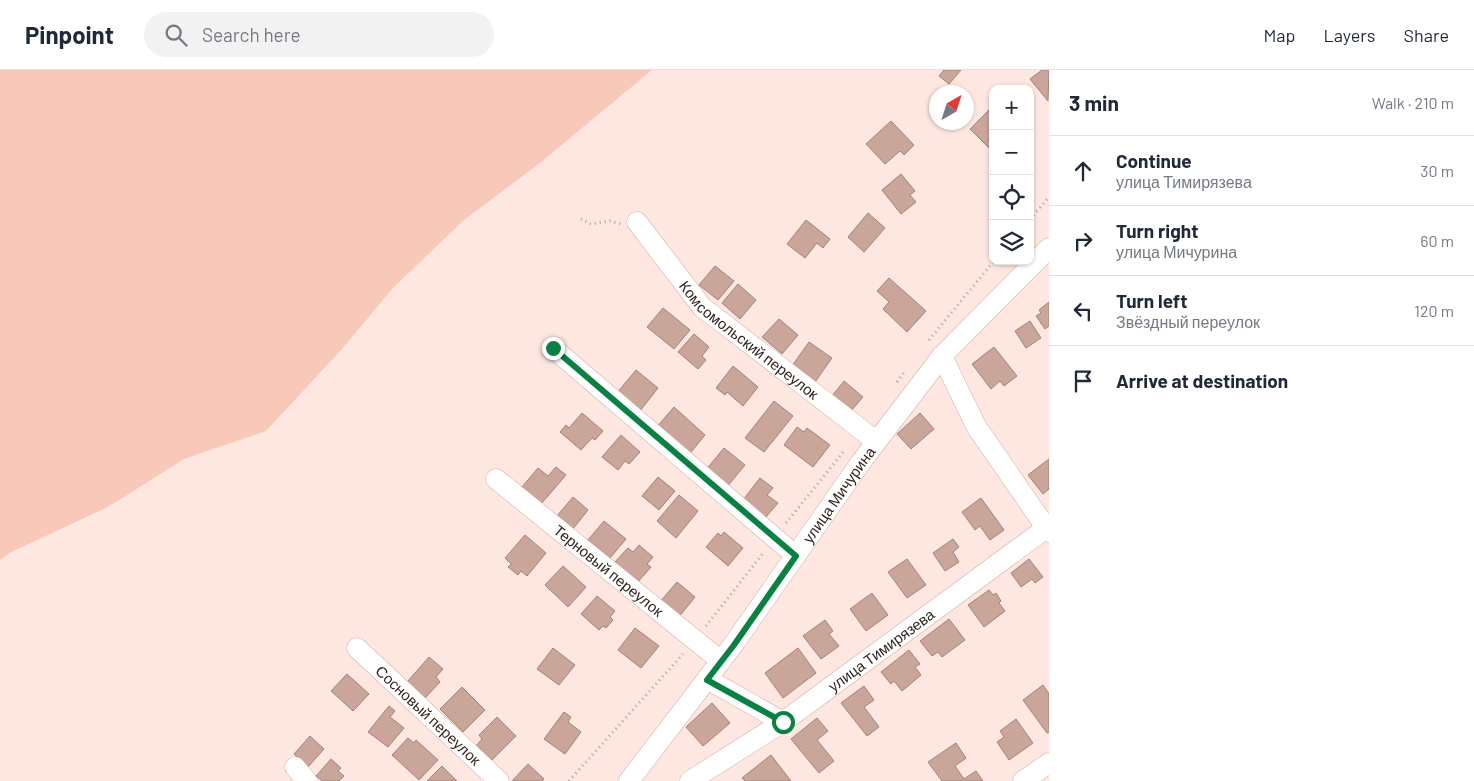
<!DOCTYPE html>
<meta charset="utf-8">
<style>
body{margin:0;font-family:Barlow,sans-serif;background:#f2f2f3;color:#1f2937}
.controls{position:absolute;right:15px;top:15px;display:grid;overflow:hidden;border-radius:10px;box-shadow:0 1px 4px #0004}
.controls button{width:45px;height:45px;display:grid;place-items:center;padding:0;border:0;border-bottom:1px solid #e0e1e3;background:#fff;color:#1f2937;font:25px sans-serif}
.compass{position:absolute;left:929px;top:15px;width:45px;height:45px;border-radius:50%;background:#fff;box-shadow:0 1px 4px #0004;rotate:39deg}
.stop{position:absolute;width:15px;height:15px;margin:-11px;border:4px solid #0b8043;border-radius:50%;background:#fff}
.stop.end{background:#0b8043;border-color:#fff;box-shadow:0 1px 5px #0008}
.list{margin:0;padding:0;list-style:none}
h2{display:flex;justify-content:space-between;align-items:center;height:65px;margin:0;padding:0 20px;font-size:21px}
h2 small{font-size:16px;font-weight:400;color:#747a83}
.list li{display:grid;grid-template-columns:32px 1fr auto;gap:15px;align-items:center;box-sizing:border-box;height:70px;padding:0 20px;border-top:1px solid #e0e1e3}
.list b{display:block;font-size:19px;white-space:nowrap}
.list p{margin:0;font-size:16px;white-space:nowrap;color:#747a83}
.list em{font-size:16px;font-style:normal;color:#747a83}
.icon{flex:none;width:28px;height:28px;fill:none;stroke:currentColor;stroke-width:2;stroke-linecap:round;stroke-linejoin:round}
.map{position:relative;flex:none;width:1049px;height:711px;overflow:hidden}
header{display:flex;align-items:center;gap:30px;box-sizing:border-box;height:70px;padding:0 25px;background:#fff;border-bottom:1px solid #e0e1e3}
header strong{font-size:24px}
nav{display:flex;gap:28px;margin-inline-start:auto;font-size:18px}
.search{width:350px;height:45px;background:#f2f2f3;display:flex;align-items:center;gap:12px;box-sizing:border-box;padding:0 18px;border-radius:28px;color:#747a83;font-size:19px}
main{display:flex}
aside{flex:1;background:#fff}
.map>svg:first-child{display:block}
.green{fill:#f8c8b9}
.building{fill:#caa59a;stroke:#a48177}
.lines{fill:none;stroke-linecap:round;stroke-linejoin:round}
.minor-casing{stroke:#d4afa4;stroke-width:21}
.path{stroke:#b29e98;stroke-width:3;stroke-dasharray:1 4;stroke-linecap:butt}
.minor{stroke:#fff;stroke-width:20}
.route{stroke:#0b8043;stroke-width:6}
.labels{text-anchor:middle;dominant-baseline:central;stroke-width:4;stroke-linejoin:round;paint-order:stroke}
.street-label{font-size:15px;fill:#2c1e1a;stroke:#fafafa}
</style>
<header>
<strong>Pinpoint</strong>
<div class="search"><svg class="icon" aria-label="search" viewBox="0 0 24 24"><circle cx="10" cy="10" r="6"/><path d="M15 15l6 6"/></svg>Search here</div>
<nav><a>Map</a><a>Layers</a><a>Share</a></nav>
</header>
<main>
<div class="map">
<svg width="1049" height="711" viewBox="0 0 1049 711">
<rect width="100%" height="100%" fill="#fee7e0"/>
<polygon class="green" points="0,0 652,0 540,93 464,150 393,218 342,279 266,361 184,389 108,437 9,483 0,490"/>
<g class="building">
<polygon points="944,0 961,0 949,14 939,6"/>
<polygon points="1042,0 1049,0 1048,31 1030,9"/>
<polygon points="993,36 993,78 991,80 970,59"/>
<polygon points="891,51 914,75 904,85 900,81 885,94 866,74"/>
<polygon points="901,104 915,121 910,125 916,132 901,144 882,120"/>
<polygon points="868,143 885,158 864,182 848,167"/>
<polygon points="806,150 830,169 823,178 817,173 805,188 787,174"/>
<polygon points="715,196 734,211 718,230 699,215"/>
<polygon points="889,208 926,241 907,262 883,239 889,232 877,221"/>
<polygon points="738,214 756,230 740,249 722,233"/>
<polygon points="1049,232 1049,256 1045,259 1036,246 1041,243 1039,240"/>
<polygon points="663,238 690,260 674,279 647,257"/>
<polygon points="779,249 798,265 782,284 762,267"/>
<polygon points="1030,251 1041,268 1026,278 1015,261"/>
<polygon points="694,264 709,277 702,286 706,290 698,299 678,282"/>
<polygon points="809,272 832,288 815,312 792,296"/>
<polygon points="994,277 1017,306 1004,316 1000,311 991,319 972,294"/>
<polygon points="733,296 758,317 743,336 727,322 725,325 716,318"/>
<polygon points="636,300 658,318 640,341 617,323"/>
<polygon points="844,311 863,327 850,342 832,326"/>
<polygon points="774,331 793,346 764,382 745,368"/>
<polygon points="674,337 705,365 687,387 655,359"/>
<polygon points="582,343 603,361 595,370 592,368 581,380 560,362 566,355 569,358"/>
<polygon points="920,343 934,359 911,379 897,364"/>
<polygon points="797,357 804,362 807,358 830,375 813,397 784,375"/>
<polygon points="621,365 640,382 629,394 625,391 618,400 602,387"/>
<polygon points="724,378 745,395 726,418 705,401"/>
<polygon points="1049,389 1049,419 1043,424 1028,405"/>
<polygon points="556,397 566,405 541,434 522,417 538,398 548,406"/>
<polygon points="658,407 675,421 659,440 642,426"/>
<polygon points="760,408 773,418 767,425 778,433 766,447 743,430"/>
<polygon points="679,425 698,441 676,468 657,451"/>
<polygon points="573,427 588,440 572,460 556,447"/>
<polygon points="981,428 1004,460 990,470 980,456 975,460 962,442"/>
<polygon points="604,451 626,469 610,488 588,470"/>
<polygon points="724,462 743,478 728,496 706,477 718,463 721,466"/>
<polygon points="525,465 546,483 527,506 521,501 518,505 508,497 511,494 505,488"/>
<polygon points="953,469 959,477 953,482 959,492 945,501 933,483"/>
<polygon points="639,475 653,487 647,494 651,497 637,513 614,493 628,478 633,482"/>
<polygon points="907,489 926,515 907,528 888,502"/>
<polygon points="1029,489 1043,507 1035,513 1032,509 1021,517 1011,503"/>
<polygon points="563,496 586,517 568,537 545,515"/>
<polygon points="677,512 695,527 678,548 659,533"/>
<polygon points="989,520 993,525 996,523 1001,531 999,533 1005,541 984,557 968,535"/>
<polygon points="872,523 888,545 866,561 850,539"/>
<polygon points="597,526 615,541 610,547 613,550 606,558 603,556 599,560 581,544"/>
<polygon points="949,549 965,570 942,587 938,582 932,586 920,571"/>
<polygon points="825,550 833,561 829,564 839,576 821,589 803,566"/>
<polygon points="635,558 659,576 641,598 618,580"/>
<polygon points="553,578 575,595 559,615 537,599"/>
<polygon points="798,578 816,603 783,628 765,603"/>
<polygon points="909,580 920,594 915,597 921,605 902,621 894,611 891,614 881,602"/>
<polygon points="429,587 443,599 436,607 440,612 425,628 407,612"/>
<polygon points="347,604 369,624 353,641 331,621"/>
<polygon points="1043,615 1049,624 1049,662 1047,663 1023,630"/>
<polygon points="864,616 874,630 864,637 879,657 867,666 841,633"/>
<polygon points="462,617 485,640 463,662 440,639"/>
<polygon points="712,633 730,653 703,676 686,657"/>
<polygon points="389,636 395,641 390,647 404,658 388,677 368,662"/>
<polygon points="564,642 571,647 568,652 581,662 565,684 544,669"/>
<polygon points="497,647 516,666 490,692 475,677 482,669 479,665"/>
<polygon points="817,648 828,661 817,670 834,691 819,703 791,669"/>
<polygon points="1016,649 1033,673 1009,690 997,672 1004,667 1000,661"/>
<polygon points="310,666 324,679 308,697 294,684"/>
<polygon points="408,668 414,673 416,670 438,690 419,710 392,685"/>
<polygon points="956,673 966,688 955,696 964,709 976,701 983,711 942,711 928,692"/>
<polygon points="771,685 791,711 745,711 742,708"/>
<polygon points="331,689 341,698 338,701 344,706 339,711 322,711 316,706"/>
<polygon points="528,694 544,709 542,711 512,711"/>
<polygon points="442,696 457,711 427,711"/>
</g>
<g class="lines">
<defs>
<g id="minor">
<path id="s1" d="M637,152L702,237L876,371"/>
<polyline points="553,278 796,486"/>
<polyline points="942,286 976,356 1049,462"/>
<path id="s2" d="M496,409L721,591"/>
<path id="s3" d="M357,578L499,711"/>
<path id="s4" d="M707,609L783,652L1049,456"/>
<polyline points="295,697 307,711"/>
<path id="s5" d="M629,711L733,575L861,392L942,286L1049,178"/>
<polyline points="690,711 783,652"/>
<polyline points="1023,711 1049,693"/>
</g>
</defs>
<use href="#minor" class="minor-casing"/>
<g class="path">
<polyline points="581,149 591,154 610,151 621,154"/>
<polyline points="1030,149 1049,127"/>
<polyline points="929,270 994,191"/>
<polyline points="897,312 905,301"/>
<polyline points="786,453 845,380"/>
<polyline points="706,556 764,482"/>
<polyline points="569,711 683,584"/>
</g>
<use href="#minor" class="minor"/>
</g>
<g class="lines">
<polyline class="route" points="553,278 796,486 734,575 707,610 783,652"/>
</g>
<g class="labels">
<g class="street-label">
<text stroke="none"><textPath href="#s1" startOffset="164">Комсомольский переулок</textPath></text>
<text stroke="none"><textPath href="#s5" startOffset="355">улица Мичурина</textPath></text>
<text stroke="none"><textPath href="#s2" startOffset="145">Терновый переулок</textPath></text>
<text stroke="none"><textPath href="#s4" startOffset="209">улица Тимирязева</textPath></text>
<text stroke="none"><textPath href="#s3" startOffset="98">Сосновый переулок</textPath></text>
</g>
</g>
</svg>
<div class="controls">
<button>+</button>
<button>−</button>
<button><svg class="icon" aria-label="locate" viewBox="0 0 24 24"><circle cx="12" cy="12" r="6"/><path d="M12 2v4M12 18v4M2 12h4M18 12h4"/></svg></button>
<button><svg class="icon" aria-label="layers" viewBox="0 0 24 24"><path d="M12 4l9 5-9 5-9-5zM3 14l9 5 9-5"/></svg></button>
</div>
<svg class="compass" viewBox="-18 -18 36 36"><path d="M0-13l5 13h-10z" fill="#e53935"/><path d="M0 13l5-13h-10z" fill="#747a83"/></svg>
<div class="stop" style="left:783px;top:652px"></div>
<div class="stop end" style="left:553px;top:278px"></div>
</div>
<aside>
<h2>3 min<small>Walk · 210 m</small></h2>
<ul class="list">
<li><svg class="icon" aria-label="ahead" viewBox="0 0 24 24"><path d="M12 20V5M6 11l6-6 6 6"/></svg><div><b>Continue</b><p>улица Тимирязева</p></div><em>30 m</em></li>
<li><svg class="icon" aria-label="right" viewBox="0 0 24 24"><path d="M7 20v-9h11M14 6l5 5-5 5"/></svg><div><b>Turn right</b><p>улица Мичурина</p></div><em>60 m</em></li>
<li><svg class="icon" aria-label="left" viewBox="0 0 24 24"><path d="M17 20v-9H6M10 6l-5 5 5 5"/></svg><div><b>Turn left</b><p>Звёздный переулок</p></div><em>120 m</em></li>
<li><svg class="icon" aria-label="arrive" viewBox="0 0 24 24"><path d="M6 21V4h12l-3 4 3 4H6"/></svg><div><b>Arrive at destination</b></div></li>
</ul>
</aside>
</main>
